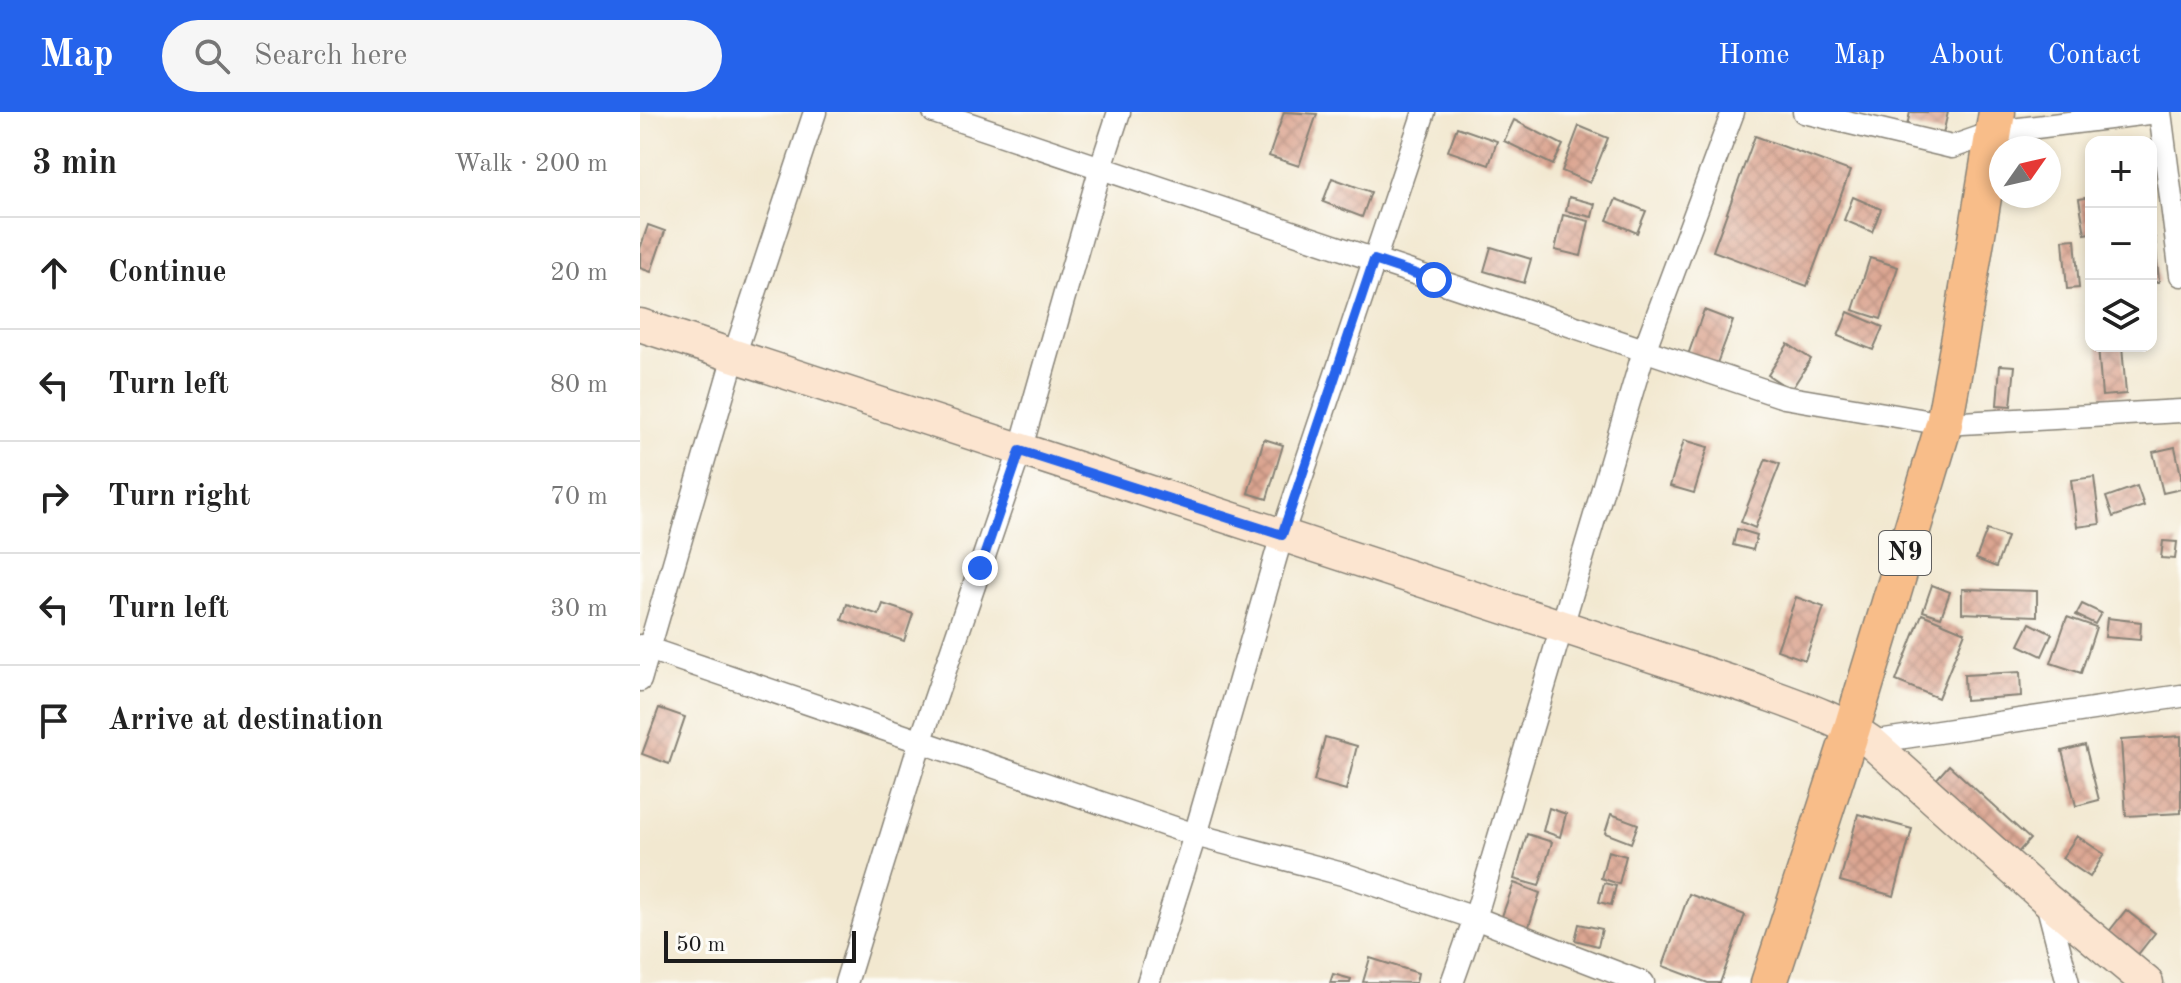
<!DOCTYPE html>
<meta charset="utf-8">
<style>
body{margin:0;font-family:"Old Standard TT",serif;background:#f6f6f6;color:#222}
.controls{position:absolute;right:24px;top:24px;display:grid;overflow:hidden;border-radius:16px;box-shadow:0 4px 12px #0003}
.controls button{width:72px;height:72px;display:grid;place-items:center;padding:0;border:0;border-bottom:2px solid #e0e0e0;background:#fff;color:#222;font:40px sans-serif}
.compass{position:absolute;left:1349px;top:24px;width:72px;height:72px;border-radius:50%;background:#fff;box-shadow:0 4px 12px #0003;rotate:56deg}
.scale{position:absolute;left:24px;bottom:20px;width:192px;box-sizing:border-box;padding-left:8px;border:4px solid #1c1c1c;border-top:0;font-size:22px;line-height:28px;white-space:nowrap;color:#1c1c1c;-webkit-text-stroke:6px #fdfcf7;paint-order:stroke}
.stop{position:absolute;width:24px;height:24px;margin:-18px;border:6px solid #2563eb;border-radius:50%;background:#fff}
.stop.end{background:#2563eb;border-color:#fff;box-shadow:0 2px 8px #0008}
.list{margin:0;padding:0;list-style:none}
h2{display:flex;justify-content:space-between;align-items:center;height:104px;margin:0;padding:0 32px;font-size:34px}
h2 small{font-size:26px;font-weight:400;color:#767676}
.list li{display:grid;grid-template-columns:52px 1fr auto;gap:24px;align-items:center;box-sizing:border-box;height:112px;padding:0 32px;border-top:2px solid #e0e0e0}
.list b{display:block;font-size:30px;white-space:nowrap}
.list em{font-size:26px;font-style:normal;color:#767676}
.icon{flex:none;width:44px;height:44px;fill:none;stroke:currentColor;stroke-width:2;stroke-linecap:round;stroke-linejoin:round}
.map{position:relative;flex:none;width:1541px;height:871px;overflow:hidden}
header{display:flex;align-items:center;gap:48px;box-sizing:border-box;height:112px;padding:0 40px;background:#2563eb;color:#fff}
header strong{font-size:38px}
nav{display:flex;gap:44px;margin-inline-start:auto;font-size:28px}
.search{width:560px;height:72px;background:#f6f6f6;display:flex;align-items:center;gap:20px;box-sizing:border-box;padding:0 28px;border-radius:44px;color:#767676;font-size:30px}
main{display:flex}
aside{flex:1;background:#fff}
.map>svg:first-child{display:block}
.building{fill:url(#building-cross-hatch)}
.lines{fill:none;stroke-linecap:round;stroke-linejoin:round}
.street-casing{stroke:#878276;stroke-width:25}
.secondary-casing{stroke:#878276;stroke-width:35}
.primary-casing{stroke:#878276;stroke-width:39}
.street{stroke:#fff;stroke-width:22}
.secondary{stroke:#fce5d0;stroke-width:32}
.primary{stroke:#f8bd89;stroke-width:36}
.route{stroke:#2563eb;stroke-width:10}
.labels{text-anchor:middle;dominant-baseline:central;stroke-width:6;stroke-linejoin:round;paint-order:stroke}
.shield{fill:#fdfcf7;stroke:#605f5e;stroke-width:2}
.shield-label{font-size:26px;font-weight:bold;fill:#1c1c1c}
</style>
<header>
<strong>Map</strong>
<div class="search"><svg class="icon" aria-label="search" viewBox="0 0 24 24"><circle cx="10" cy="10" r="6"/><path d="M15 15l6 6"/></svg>Search here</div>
<nav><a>Home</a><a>Map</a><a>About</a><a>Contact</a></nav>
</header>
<main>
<aside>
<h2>3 min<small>Walk · 200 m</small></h2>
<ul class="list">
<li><svg class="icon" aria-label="ahead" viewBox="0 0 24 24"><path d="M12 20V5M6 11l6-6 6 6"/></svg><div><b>Continue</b></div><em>20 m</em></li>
<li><svg class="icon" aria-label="left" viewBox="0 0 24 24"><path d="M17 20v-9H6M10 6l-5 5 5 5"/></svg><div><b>Turn left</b></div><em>80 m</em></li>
<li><svg class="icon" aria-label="right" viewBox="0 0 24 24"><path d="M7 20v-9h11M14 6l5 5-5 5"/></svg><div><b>Turn right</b></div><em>70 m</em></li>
<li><svg class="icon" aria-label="left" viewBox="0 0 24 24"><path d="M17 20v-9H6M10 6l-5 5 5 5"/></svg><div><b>Turn left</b></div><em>30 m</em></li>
<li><svg class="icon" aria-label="arrive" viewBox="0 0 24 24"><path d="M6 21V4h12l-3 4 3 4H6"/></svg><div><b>Arrive at destination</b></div></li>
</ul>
</aside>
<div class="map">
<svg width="1541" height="871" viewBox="0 0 1541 871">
<defs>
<pattern id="building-cross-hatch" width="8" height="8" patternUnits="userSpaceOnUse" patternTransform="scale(2)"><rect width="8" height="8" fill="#dba591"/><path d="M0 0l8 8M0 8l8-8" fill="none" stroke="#bb8d7c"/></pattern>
</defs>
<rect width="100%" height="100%" fill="#fdfcf7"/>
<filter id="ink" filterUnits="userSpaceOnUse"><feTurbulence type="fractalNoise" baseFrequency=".0125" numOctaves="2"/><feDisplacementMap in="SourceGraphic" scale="16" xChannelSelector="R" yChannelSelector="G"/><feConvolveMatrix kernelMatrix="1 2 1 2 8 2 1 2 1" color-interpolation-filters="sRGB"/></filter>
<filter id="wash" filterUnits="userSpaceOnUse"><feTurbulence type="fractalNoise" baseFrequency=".006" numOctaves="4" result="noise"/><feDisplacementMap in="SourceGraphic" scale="32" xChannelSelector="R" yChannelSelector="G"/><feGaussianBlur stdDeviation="1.8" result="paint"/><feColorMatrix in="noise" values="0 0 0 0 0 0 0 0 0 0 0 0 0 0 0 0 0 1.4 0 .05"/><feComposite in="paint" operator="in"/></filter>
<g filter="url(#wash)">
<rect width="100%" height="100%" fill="#f2e8d0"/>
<g id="blocks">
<g class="building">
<polygon points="644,0 677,2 659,54 629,44"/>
<polygon points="1270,0 1308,0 1303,22 1267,14"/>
<polygon points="874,8 923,33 913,53 864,29"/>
<polygon points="939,14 968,26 950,71 922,59"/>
<polygon points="817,15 857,29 849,53 808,39"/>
<polygon points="1115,24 1210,59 1167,174 1073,139"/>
<polygon points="692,66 731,80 722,105 683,90"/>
<polygon points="929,85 955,92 952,105 926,99"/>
<polygon points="1213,85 1241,97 1232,120 1204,108"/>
<polygon points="1451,85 1451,121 1445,122 1439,87"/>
<polygon points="976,87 1006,99 997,121 967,108"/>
<polygon points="923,103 949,109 941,144 915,138"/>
<polygon points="8,113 25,119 11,160 0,156 0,137"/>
<polygon points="1511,126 1515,126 1519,170 1511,170"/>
<polygon points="1435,127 1439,176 1427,177 1423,128"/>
<polygon points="851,135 891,147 884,171 844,159"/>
<polygon points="1230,146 1258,155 1241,207 1213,198"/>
<polygon points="1064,198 1093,209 1076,254 1048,243"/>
<polygon points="1208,200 1243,215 1233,238 1198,224"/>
<polygon points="1148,232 1171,247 1151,278 1128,263"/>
<polygon points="1458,234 1482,234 1486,282 1462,284"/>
<polygon points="1360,253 1375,254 1371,294 1357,293"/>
<polygon points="624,327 643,333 627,387 608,381"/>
<polygon points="1044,328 1068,335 1054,381 1030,374"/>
<polygon points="1535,335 1541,363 1541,377 1523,381 1513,340"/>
<polygon points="1126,347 1140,352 1115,416 1101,410"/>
<polygon points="1454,365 1460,412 1437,415 1431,368"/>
<polygon points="1497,374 1504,394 1473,405 1466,385"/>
<polygon points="1097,417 1117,423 1113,438 1093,433"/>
<polygon points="1347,418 1367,425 1356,455 1336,447"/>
<polygon points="1523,429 1537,430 1535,447 1521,446"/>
<polygon points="1292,473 1310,480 1301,505 1283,499"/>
<polygon points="1322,477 1397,479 1397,504 1322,501"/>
<polygon points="1156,485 1184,495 1165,548 1137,538"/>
<polygon points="207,492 239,503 243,492 273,502 264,529 202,508"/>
<polygon points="1442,492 1461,501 1455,512 1436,503"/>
<polygon points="1282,502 1325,520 1298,586 1256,569"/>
<polygon points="1427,505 1456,515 1441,561 1411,551"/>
<polygon points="1467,506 1501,510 1500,528 1465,525"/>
<polygon points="1390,511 1412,522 1402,544 1379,533"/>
<polygon points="1380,560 1381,584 1325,588 1324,563"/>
<polygon points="19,596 45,605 29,652 2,642"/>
<polygon points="1541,624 1541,701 1486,704 1481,628"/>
<polygon points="685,625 717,634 706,678 674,669"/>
<polygon points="1445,633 1459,688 1436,694 1422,639"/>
<polygon points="1309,653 1390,727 1375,744 1294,670"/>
<polygon points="909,696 926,702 920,725 903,719"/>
<polygon points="971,702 998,712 991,731 965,721"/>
<polygon points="1218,702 1272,717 1254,784 1200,769"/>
<polygon points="887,722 912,730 899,774 874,767"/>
<polygon points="1437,724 1464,742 1450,765 1422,746"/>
<polygon points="968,739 986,744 979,772 961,766"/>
<polygon points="874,771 900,781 888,817 861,807"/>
<polygon points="964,771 976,774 971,793 959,790"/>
<polygon points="1049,782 1105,803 1080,871 1068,871 1023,854"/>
<polygon points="1486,798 1515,821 1496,845 1467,822"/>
<polygon points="939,812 962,817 958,834 935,828"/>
<polygon points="730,846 778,861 776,871 723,870"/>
<polygon points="693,862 711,867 710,871 690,871"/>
</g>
</g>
</g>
<g filter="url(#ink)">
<use href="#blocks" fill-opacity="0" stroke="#878276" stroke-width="2"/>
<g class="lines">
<defs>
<g id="street">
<polyline points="294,0 1144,285 1304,312 1541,299"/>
<polyline points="1164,0 1312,35 1355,20 1517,0"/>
<polyline points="1520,0 1541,163"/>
<polyline points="0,534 555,723 706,763 835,806 1003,871"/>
<polyline points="0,568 94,244 175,0"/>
<polyline points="1231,630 1541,584"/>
<polyline points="1406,787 1428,871"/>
<polyline points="206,871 280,631 380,339 461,55 479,0"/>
<polyline points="508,871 555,723 642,423 784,0"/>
<polyline points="812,871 835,806 1004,239 1093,0"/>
</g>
<path id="secondary" d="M0,213L1113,577C1153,592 1196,605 1231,630L1406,787L1507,871"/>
<polyline id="primary" points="1129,871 1212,616 1304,312 1321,219 1357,0"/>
</defs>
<use href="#street" class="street-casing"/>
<use href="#secondary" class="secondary-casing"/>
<use href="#primary" class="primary-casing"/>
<use href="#street" class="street"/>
<use href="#secondary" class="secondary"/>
<use href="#primary" class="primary"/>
</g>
</g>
<g class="lines" filter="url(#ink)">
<polyline class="route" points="340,456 380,339 642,423 734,148 794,168"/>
</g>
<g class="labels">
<rect class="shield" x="1239" y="419" width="52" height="44" rx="6"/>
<g class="shield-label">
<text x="1265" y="441">N9</text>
</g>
</g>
</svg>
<div class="controls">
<button>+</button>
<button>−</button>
<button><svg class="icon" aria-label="layers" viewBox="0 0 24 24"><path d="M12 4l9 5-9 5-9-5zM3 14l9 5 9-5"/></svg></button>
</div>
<svg class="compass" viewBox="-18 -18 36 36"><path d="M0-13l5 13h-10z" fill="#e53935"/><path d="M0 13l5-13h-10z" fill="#767676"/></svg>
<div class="scale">50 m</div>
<div class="stop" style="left:794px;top:168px"></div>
<div class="stop end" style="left:340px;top:456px"></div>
</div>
</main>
